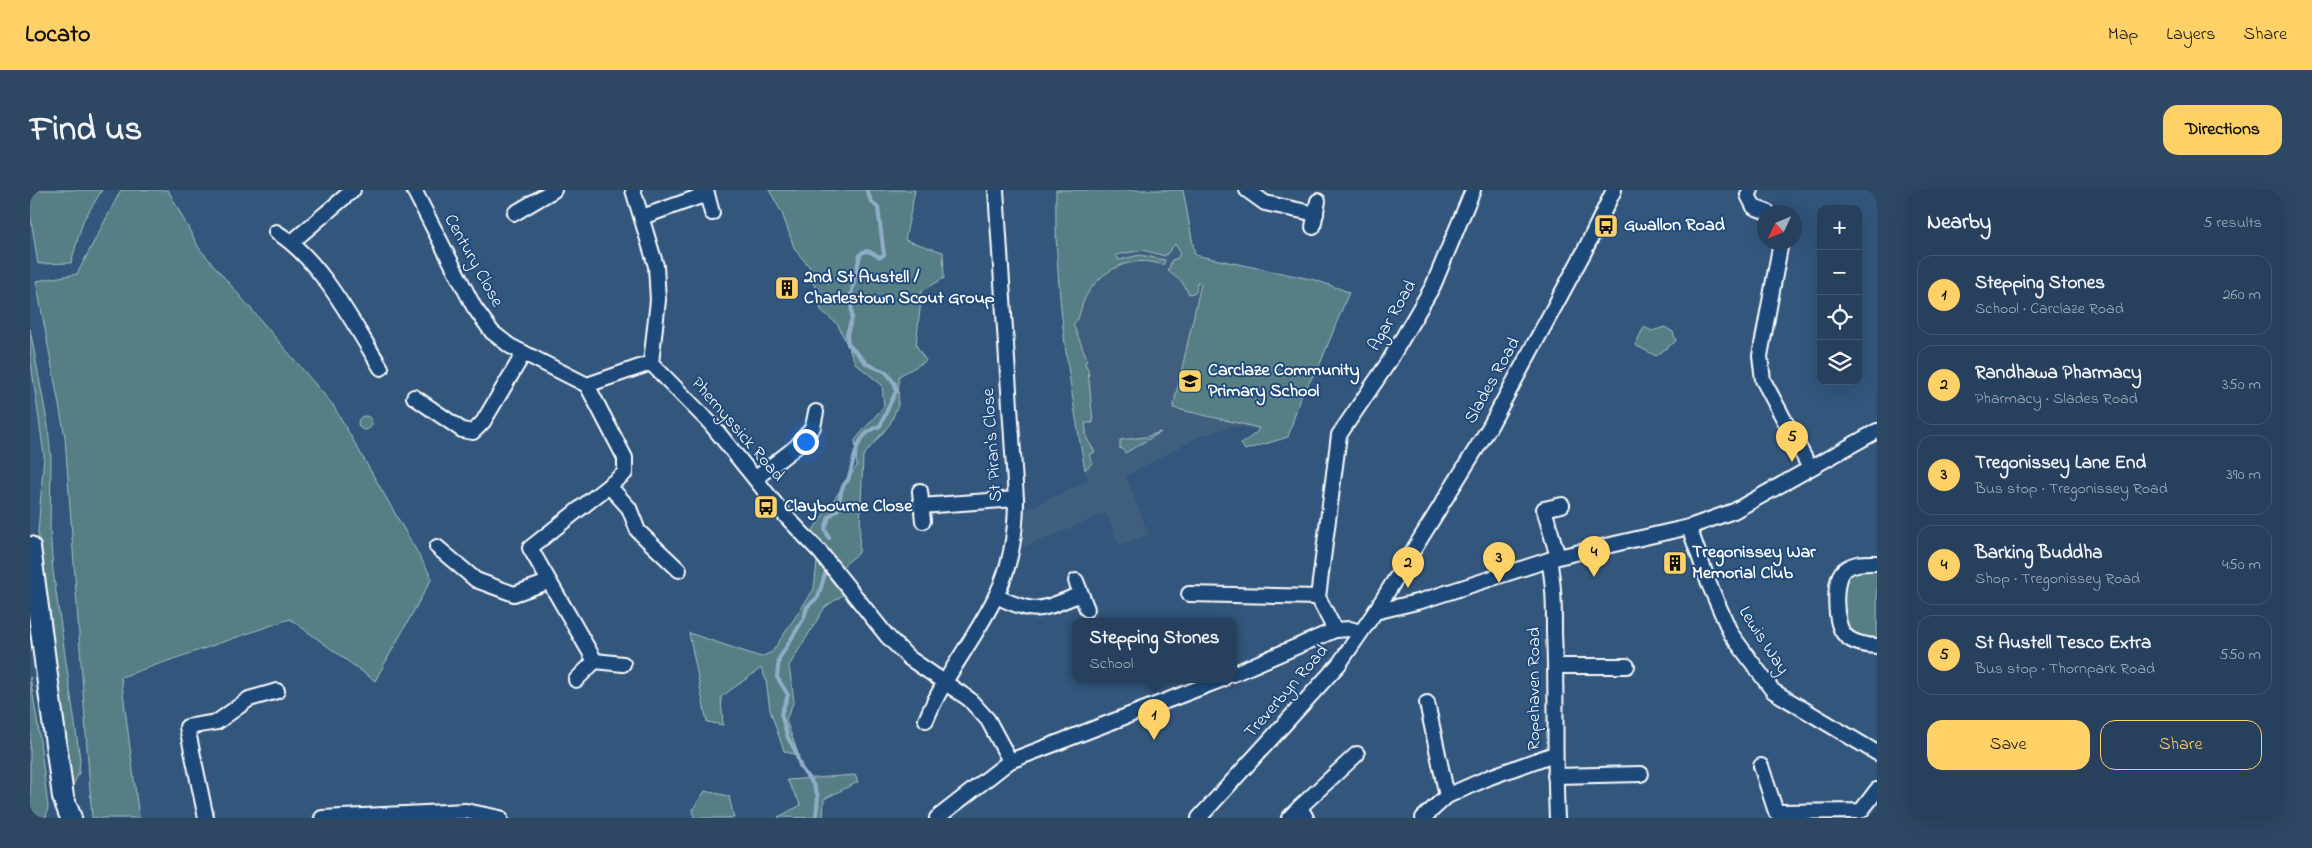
<!DOCTYPE html>
<meta charset="utf-8">
<style>
body{margin:0;font-family:"Indie Flower",sans-serif;background:#2e4763;color:#f1f3f6}
.controls{position:absolute;right:15px;top:15px;display:grid;overflow:hidden;border-radius:10px;box-shadow:0 5px 20px #0002}
.controls button{width:45px;height:45px;display:grid;place-items:center;padding:0;border:0;border-bottom:1px solid #425972;background:#26405d;color:#f1f3f6;font:25px sans-serif}
.compass{position:absolute;left:1727px;top:15px;width:45px;height:45px;border-radius:50%;background:#26405d;box-shadow:0 5px 20px #0002;rotate:226deg}
.you{position:absolute;left:775px;top:251px;width:18px;height:18px;margin:-12px;border:4px solid #fff;border-radius:50%;background:#1a73e8;box-shadow:0 0 0 8px #1a73e833}
.badge{display:grid;place-items:center;width:32px;height:32px;border-radius:50%;background:#ffd166;color:#111;font-size:16px;font-weight:700}
.pin{position:absolute;translate:-50% -41px;filter:drop-shadow(0 1px 2px #0008)}
.pin::after{content:'';position:absolute;top:26px;width:18px;height:15px;background:inherit;clip-path:polygon(0 0,100% 0,50% 100%)}
.popup{position:absolute;left:1042px;top:428px;width:165px;height:65px;box-sizing:border-box;display:grid;place-content:center;border-radius:10px;background:#26405d;filter:drop-shadow(0 1px 4px #0005);font-size:16px;white-space:nowrap;color:#a4afbc}
.popup b{font-size:19px;color:#f1f3f6}
.popup::after{content:'';position:absolute;left:50%;top:100%;margin-left:-10px;border:10px solid transparent;border-top-color:#26405d}
.list{margin:0;padding:0;list-style:none}
h2{display:flex;justify-content:space-between;align-items:center;height:65px;margin:0;padding:0 20px;font-size:21px}
h2 small{font-size:16px;font-weight:400;color:#a4afbc}
.list li{display:grid;grid-template-columns:32px 1fr auto;gap:15px;align-items:center;box-sizing:border-box;height:80px;margin:0 10px 10px;padding:0 10px;border:1px solid #425972;border-radius:15px}
.list b{display:block;font-size:19px;white-space:nowrap}
.list p{margin:0;font-size:16px;white-space:nowrap;color:#a4afbc}
.list em{font-size:16px;font-style:normal;color:#a4afbc}
.actions{display:flex;gap:10px;padding:15px 20px}
.actions a{flex:1;padding:11px 0;border:1px solid #ffd166;border-radius:15px;text-align:center;font-size:18px;color:#ffd166}
.actions .main{background:#ffd166;color:#111}
.icon{flex:none;width:28px;height:28px;fill:none;stroke:currentColor;stroke-width:2;stroke-linecap:round;stroke-linejoin:round}
.map{position:relative;flex:none;width:1847px;height:628px;overflow:hidden;border-radius:15px}
header{display:flex;align-items:center;gap:30px;box-sizing:border-box;height:70px;padding:0 25px;background:#ffd166;color:#111}
header strong{font-size:24px}
nav{display:flex;gap:28px;margin-inline-start:auto;font-size:18px}
.intro{display:flex;align-items:center;justify-content:space-between;box-sizing:border-box;height:120px;padding:0 30px}
h1{margin:0;font-size:35px}
.button{padding:12px 22px;border-radius:15px;background:#ffd166;color:#111;font-size:18px;font-weight:700}
main{display:flex;gap:30px;padding:0 30px}
aside{flex:1;background:#26405d;border-radius:15px;box-shadow:0 5px 20px #0002}
.map>svg:first-child{display:block}
.built{fill:#405f7e}
.green{fill:#567e85;stroke:#aabec2}
.lines{fill:none;stroke-linecap:round;stroke-linejoin:round}
.stream{stroke:#91aec9;stroke-width:4}
.minor-casing{stroke:#fff;stroke-width:18}
.highway-casing{stroke:#fff;stroke-width:24}
.minor{stroke:#1f4a7a;stroke-width:14}
.highway{stroke:#1f4a7a;stroke-width:20}
.labels{text-anchor:middle;dominant-baseline:central;stroke-width:4;stroke-linejoin:round;paint-order:stroke}
.poi-label{font-size:18px;font-weight:bold;fill:#fff;stroke:#1f4a7a;text-anchor:start}
.street-label{font-size:18px;fill:#fff;stroke:#1f4a7a}
</style>
<header>
<strong>Locato</strong>
<nav><a>Map</a><a>Layers</a><a>Share</a></nav>
</header>
<div class="intro"><h1>Find us</h1><a class="button">Directions</a></div>
<main>
<div class="map">
<svg width="1847" height="628" viewBox="0 0 1847 628">
<rect width="100%" height="100%" fill="#32567c"/>
<filter id="ink" filterUnits="userSpaceOnUse"><feTurbulence type="fractalNoise" baseFrequency=".02" numOctaves="2"/><feDisplacementMap in="SourceGraphic" scale="10" xChannelSelector="R" yChannelSelector="G"/><feConvolveMatrix kernelMatrix="1 2 1 2 8 2 1 2 1" color-interpolation-filters="sRGB"/></filter>
<g filter="url(#ink)">
<polygon class="built" points="1026,0 1153,0 1165,65 1285,90 1319,102 1290,174 1270,208 1258,247 1201,236 1176,245 1174,244 1096,286 1119,345 1089,355 1076,323 993,358 995,320 1057,292 1032,133 1025,49"/>
<g class="green">
<polygon points="0,0 72,0 53,31 41,73 8,74 0,23"/>
<polygon points="91,0 138,0 169,58 303,215 402,388 345,491 260,429 91,487 109,628 62,628 35,247 6,91 47,84"/>
<polygon points="739,0 885,0 875,50 913,62 914,88 892,101 886,155 896,171 869,186 868,215 860,234 833,266 829,363 809,379 781,343 827,276 825,250 854,216 852,195 826,174 808,135 791,120 779,76 765,60 752,23"/>
<path d="M1026,0H1153L1165,65L1285,90L1319,102L1290,174L1270,208L1258,247L1215,260L1211,254L1227,242L1229,238L1143,218L1171,94L1167,92L1166,102L1159,104L1152,92L1138,81L1142,70L1148,68L1150,62L1145,54L1135,66L1113,60L1086,65L1089,70L1110,65L1135,70L1133,75C1102,64 1069,79 1054,110C1050,118 1051,128 1043,134L1057,169L1055,174L1058,179L1063,233H1055L1057,249L1065,262L1059,265L1062,273L1055,280C1038,187 1024,94 1026,0Z"/>
<polygon points="1614,137 1622,141 1635,137 1643,142 1646,151 1626,166 1605,155"/>
<polygon points="0,139 18,236 21,269 20,339 23,381 50,569 49,583 43,595 8,342 14,265 0,166"/>
<circle cx="335" cy="233" r="7"/>
<polygon points="1131,242 1095,263 1092,258 1090,259 1090,250 1115,247"/>
<polygon points="787,372 813,405 795,417 759,476 764,511 756,530 769,566 754,561 740,520 736,490 731,478 691,507 693,535 677,532 659,443 731,467 742,462 784,399"/>
<polygon points="1842,379 1847,381 1847,452 1825,447 1815,437 1812,414 1814,388 1823,381"/>
<polygon points="0,487 8,535 18,617 16,628 0,628"/>
<polygon points="825,585 828,592 794,609 793,628 748,627 771,615 757,590"/>
<polygon points="675,601 699,606 704,628 664,628 663,619"/>
</g>
<g class="lines">
<g class="stream">
<path d="M799,348L795,339L799,327L809,318C810,307 810,297 818,290C826,267 824,244 850,236L866,201L865,194L856,182L837,174L818,154L817,144L822,128L821,105L830,65L833,62L838,61L850,67L854,65L848,18L841,11L837,0"/>
<polyline points="786,628 788,606 783,594 771,578 764,558 758,548 751,524 758,505 747,487 749,469 774,428 777,417 788,407 796,381"/>
</g>
<defs>
<g id="minor">
<polyline points="384,0 444,117 462,142 480,156 557,195 621,173"/>
<polyline points="603,0 626,76 628,110 621,173 681,234 751,321 790,362 857,446 879,468 939,509 958,530 980,571"/>
<polyline points="1217,0 1235,13 1286,24"/>
<polyline points="1721,0 1718,5 1724,17 1737,22"/>
<polyline points="677,4 682,23"/>
<polyline points="485,23 524,0"/>
<polyline points="612,27 677,4 676,0"/>
<polyline points="1283,37 1288,11"/>
<path d="M246,42C290,68 324,135 351,178"/>
<polyline points="262,52 323,0"/>
<polyline points="1751,52 1730,166 1733,190 1780,278"/>
<polyline points="557,195 595,268 595,283 500,358 565,471 593,474"/>
<polyline points="384,207 432,240 443,242 453,232 494,163"/>
<polyline points="726,288 766,257 783,237 786,222"/>
<polyline points="579,296 599,318 608,341 649,380"/>
<polyline points="890,301 893,331"/>
<polyline points="891,316 986,309"/>
<polyline points="1659,337 1679,394 1701,444 1743,501 1847,563"/>
<polyline points="407,357 446,390 484,404 518,392"/>
<polyline points="1528,367 1514,319 1532,315"/>
<path d="M1519,370C1524,394 1524,418 1524,443C1527,505 1524,566 1527,628"/>
<path d="M1847,373C1835,373 1824,372 1814,380C1803,388 1804,435 1815,445C1822,453 1837,456 1847,456"/>
<polyline points="1046,391 1057,419"/>
<polyline points="1159,404 1288,407"/>
<path d="M966,406C1007,426 1010,420 1051,404"/>
<polyline points="1345,422 1391,411 1528,367 1659,337 1704,321 1847,241"/>
<polyline points="1305,440 1288,407 1309,245 1358,173 1403,96 1443,0"/>
<polyline points="1526,476 1597,476"/>
<polyline points="1203,484 1305,440 1320,439 1330,442"/>
<polyline points="546,490 565,471"/>
<polyline points="1397,513 1417,606"/>
<path d="M896,530C914,486 945,449 966,406C981,376 986,342 986,309L966,0"/>
<polyline points="1731,576 1746,622 1831,621 1847,600"/>
<polyline points="1525,586 1611,584"/>
<polyline points="176,628 157,537 187,532 219,509 247,501"/>
<polyline points="292,628 436,621 470,628"/>
<polyline points="907,628 980,571 1193,489"/>
<polyline points="1169,628 1309,474 1345,422 1459,238 1554,62 1584,0"/>
<polyline points="1259,628 1270,617"/>
<polyline points="1276,628 1270,617 1327,564"/>
<polyline points="1393,628 1417,606 1460,587 1524,564"/>
</g>
<polyline id="highway" points="0,357 33,607 41,628"/>
</defs>
<use href="#minor" class="minor-casing"/>
<use href="#highway" class="highway-casing"/>
<use href="#minor" class="minor"/>
<use href="#highway" class="highway"/>
</g>
</g>
<defs>
<symbol id="bus-square" viewBox="-11 -11 22 22"><rect x="-9" y="-9" width="18" height="18" rx="4" fill="#ffd166" stroke="#1f4a7a"/><path d="M-5-6H5V4H4V6H2V4H-2V6H-4V4H-5ZM-3.5-4V0h7V-4ZM-3.5 1.2v1.5H-2V1.2ZM2 1.2v1.5H3.5V1.2Z" fill="#111"/></symbol>
<symbol id="building-square" viewBox="-11 -11 22 22"><rect x="-9" y="-9" width="18" height="18" rx="4" fill="#ffd166" stroke="#1f4a7a"/><path d="M-4-6H4V6H1V3H-1V6H-4ZM-2.5-4.3h1.7v1.8h-1.7ZM.8-4.3h1.7v1.8H.8ZM-2.5-1h1.7V.8h-1.7ZM.8-1h1.7V.8H.8Z" fill="#111"/></symbol>
<symbol id="school-square" viewBox="-11 -11 22 22"><rect x="-9" y="-9" width="18" height="18" rx="4" fill="#ffd166" stroke="#1f4a7a"/><path d="M0-5L7-2L0 1L-7-2ZM-4 1L0 2.5L4 1V4Q0 6-4 4Z" fill="#111"/></symbol>
</defs>
<g fill-rule="evenodd">
<use href="#bus-square" x="1562" y="22" width="28" height="28"/>
<use href="#building-square" x="743" y="84" width="28" height="28"/>
<use href="#school-square" x="1146" y="177" width="28" height="28"/>
<use href="#bus-square" x="722" y="303" width="28" height="28"/>
<use href="#building-square" x="1631" y="359" width="28" height="28"/>
</g>
<g class="labels">
<g class="poi-label">
<text x="1594" y="36">Gwallon Road</text>
<text x="774" y="88">2nd St Austell /<tspan x="774" dy="21">Charlestown Scout Group</tspan></text>
<text x="1178" y="181">Carclaze Community<tspan x="1178" dy="21">Primary School</tspan></text>
<text x="754" y="317">Claybourne Close</text>
<text x="1662" y="363">Tregonissey War<tspan x="1662" dy="21">Memorial Club</tspan></text>
</g>
<g class="street-label">
<text transform="translate(443 71) rotate(61)">Century Close</text>
<text transform="translate(1363 126) rotate(-60)">Agar Road</text>
<text transform="translate(1463 191) rotate(-61)">Slades Road</text>
<text transform="translate(707 240) rotate(49)">Phernyssick Road</text>
<text transform="translate(963 255) rotate(-94)">St Piran's Close</text>
<text transform="translate(1733 451) rotate(57)">Lewis Way</text>
<text transform="translate(1505 499) rotate(-90)">Ropehaven Road</text>
<text transform="translate(1257 502) rotate(-49)">Treverbyn Road</text>
</g>
</g>
</svg>
<div class="controls">
<button>+</button>
<button>−</button>
<button><svg class="icon" aria-label="locate" viewBox="0 0 24 24"><circle cx="12" cy="12" r="6"/><path d="M12 2v4M12 18v4M2 12h4M18 12h4"/></svg></button>
<button><svg class="icon" aria-label="layers" viewBox="0 0 24 24"><path d="M12 4l9 5-9 5-9-5zM3 14l9 5 9-5"/></svg></button>
</div>
<svg class="compass" viewBox="-18 -18 36 36"><path d="M0-13l5 13h-10z" fill="#e53935"/><path d="M0 13l5-13h-10z" fill="#a4afbc"/></svg>
<div class="you"></div>
<div class="pin badge" style="left:1124px;top:550px">1</div>
<div class="popup"><b>Stepping Stones</b>School</div>
<div class="pin badge" style="left:1378px;top:398px">2</div>
<div class="pin badge" style="left:1469px;top:393px">3</div>
<div class="pin badge" style="left:1564px;top:387px">4</div>
<div class="pin badge" style="left:1762px;top:272px">5</div>
</div>
<aside>
<h2>Nearby<small>5 results</small></h2>
<ul class="list">
<li><span class="badge">1</span><div><b>Stepping Stones</b><p>School · Carclaze Road</p></div><em>260 m</em></li>
<li><span class="badge">2</span><div><b>Randhawa Pharmacy</b><p>Pharmacy · Slades Road</p></div><em>350 m</em></li>
<li><span class="badge">3</span><div><b>Tregonissey Lane End</b><p>Bus stop · Tregonissey Road</p></div><em>390 m</em></li>
<li><span class="badge">4</span><div><b>Barking Buddha</b><p>Shop · Tregonissey Road</p></div><em>450 m</em></li>
<li><span class="badge">5</span><div><b>St Austell Tesco Extra</b><p>Bus stop · Thornpark Road</p></div><em>550 m</em></li>
</ul>
<div class="actions"><a class="main">Save</a><a>Share</a></div>
</aside>
</main>
